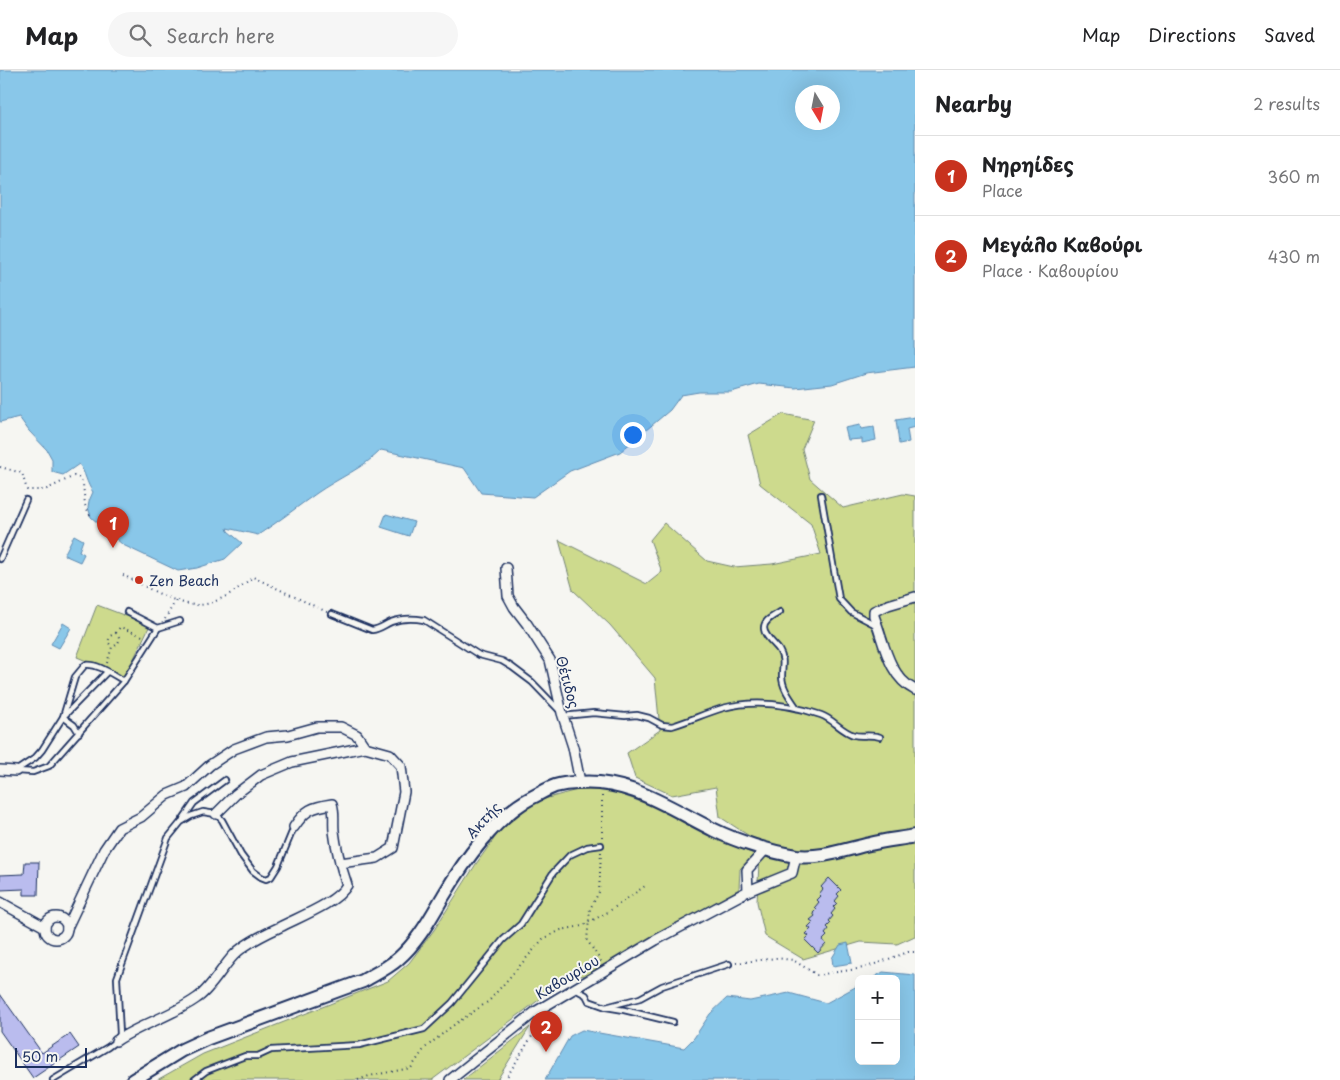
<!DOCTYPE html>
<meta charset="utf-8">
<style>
body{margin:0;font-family:"Playpen Sans",sans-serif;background:#f6f6f6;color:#202124}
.controls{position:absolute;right:15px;bottom:15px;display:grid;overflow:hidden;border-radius:8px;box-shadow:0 5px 20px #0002}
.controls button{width:45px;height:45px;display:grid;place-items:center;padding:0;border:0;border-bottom:1px solid #e0e0e0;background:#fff;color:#202124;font:25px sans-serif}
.compass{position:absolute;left:795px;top:15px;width:45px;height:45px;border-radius:50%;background:#fff;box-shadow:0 5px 20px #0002;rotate:170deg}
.scale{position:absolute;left:15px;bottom:12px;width:72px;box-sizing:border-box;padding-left:5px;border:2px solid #1b2f5e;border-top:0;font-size:14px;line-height:18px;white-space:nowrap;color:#1b2f5e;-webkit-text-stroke:4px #f6f6f2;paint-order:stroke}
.you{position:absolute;left:632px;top:364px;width:18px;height:18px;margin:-12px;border:4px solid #fff;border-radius:50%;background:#1a73e8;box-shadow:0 0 0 8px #1a73e833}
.badge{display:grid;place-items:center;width:32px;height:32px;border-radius:50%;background:#c8321e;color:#fff;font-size:16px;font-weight:700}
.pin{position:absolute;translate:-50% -41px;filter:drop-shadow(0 1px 2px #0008)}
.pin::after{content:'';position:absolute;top:26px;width:18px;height:15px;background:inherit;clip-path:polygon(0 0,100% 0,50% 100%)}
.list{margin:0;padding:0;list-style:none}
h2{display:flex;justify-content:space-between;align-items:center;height:65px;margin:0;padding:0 20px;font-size:21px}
h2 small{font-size:16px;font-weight:400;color:#757577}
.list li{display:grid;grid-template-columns:32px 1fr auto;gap:15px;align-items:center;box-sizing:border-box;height:80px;padding:0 20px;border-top:1px solid #e0e0e0}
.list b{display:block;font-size:19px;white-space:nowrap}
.list p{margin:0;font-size:16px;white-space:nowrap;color:#757577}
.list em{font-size:16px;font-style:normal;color:#757577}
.icon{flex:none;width:28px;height:28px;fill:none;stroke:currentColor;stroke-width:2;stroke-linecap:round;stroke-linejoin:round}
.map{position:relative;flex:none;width:915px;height:1010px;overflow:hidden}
header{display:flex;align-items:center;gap:30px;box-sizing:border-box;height:70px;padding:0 25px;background:#fff;border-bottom:1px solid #e0e0e0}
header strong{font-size:24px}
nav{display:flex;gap:28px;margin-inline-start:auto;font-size:18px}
.search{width:350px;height:45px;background:#f6f6f6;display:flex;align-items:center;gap:12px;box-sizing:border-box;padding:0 18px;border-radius:28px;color:#757577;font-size:19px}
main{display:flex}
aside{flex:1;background:#fff}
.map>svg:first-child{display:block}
.green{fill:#cdda8d;stroke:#748476}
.water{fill:#89c7e9;stroke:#5d8ab1;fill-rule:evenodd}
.building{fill:#babcee;stroke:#1b2f5e}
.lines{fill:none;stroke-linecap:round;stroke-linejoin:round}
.lane-casing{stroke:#1b2f5e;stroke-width:8}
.street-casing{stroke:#1b2f5e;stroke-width:12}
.secondary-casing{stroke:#1b2f5e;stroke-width:16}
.path{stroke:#1b2f5e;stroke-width:2;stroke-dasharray:1 4;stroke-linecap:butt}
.lane{stroke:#f6f6f2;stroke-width:4.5}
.street{stroke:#f6f6f2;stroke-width:9}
.secondary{stroke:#f6f6f2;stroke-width:12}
.poi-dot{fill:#c8321e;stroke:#f6f6f2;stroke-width:2}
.labels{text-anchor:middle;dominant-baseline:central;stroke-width:4;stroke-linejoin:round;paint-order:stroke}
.poi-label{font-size:14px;fill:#1b2f5e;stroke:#f6f6f2;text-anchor:start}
.street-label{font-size:14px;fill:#1b2f5e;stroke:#f6f6f2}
</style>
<header>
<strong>Map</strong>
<div class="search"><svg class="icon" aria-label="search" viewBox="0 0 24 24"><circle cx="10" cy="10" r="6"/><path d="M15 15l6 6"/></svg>Search here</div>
<nav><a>Map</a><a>Directions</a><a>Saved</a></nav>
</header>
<main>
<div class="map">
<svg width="915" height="1010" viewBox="0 0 915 1010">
<rect width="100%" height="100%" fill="#f6f6f2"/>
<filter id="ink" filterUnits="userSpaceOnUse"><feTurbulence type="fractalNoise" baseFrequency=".02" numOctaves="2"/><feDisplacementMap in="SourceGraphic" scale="10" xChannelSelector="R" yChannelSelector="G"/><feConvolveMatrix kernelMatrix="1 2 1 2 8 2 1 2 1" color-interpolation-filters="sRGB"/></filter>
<g filter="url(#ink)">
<g class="green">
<polygon points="783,344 814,350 802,379 810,409 843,438 903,424 915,426 915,866 897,874 861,872 803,889 765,866 757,832 760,773 720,747 716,717 672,725 635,708 627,683 660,660 655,608 610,555 573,520 559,470 647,514 662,502 650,470 664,453 707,491 734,497 772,494 821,484 811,454 760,414 748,365"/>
<polygon points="97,535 150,555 125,607 77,587"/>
<polygon points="577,720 608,720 661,739 712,767 754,784 740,799 739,819 586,905 568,908 432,1010 157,1010 203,984 388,911 409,893 434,860 476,794 501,759 537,731"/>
<polygon points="530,957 497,1010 463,1010"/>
</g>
<g class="water">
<path d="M0,0H915V297L866,303L832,314L795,318L759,314L731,322H699L681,325L670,340L620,382L570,401L533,427L481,423L464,398L381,380C365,397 337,409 317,423C297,437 278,452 258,465L227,458L228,461L242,473L225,489L197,498L178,501L123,475L91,447L88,437L89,431L93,422C86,413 86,403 79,394L63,405L52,402V389L47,380L29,361L19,347L0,352ZM802,22H832V52H802Z"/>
<polygon points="915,347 915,357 907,359 909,372 899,374 896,350"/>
<polygon points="860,355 861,359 874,357 876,370 862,373 862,369 848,370 845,358"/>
<polygon points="386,444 414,452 409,466 381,457"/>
<polygon points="74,465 83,470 79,481 84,484 80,492 64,485"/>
<polygon points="63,553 71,558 59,578 51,574"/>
<polygon points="848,873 852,893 833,896 832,888 840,875"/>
<polygon points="883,902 915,905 915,1010 545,1010 570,966 582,960 684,978 694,968 710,944 727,928 750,931 789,923 826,933 859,915 859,991 896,991 896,909 871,909"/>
</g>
<g class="building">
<polygon points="25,792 39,792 38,825 24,825 24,819 0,820 0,805 24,804"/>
<polygon points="829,808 841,820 837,824 839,826 835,831 837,833 833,837 835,839 831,844 833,846 829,851 831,853 827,857 829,859 825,864 827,866 823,870 826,874 818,883 805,870 809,866 806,864 811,859 808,857 813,852 810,850 815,846 813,843 817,839 815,837 819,832 817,830 821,826 819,824 823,819 821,817"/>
<polygon points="0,924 42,983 70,964 79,977 33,1008 0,961"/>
</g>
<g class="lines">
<defs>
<g id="lane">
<polyline points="821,425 839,529 851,542 876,555"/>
<polyline points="0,489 26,430"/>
<polyline points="127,542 158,558"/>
<path d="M780,542C774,546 764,550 764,558C764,566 775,574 779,580C785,590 782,596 782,606C782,618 791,629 797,638"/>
<path d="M332,544L372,560C380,559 384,555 391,552C402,548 413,548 424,550L479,585L502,591L512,597L532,612L560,641"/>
<path d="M563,646L594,643L625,646L637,645L649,648L662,655L672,656C689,651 706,643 723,638C756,629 789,634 821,645C833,649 842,662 854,665C861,667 870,664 880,667"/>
<polyline points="79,663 74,655 63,647 107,602"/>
<path d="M17,700L35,688L42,680L63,647L75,607L85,595C98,593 113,605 124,611"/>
<polyline points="16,701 33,702 49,696 124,611 158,558 180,551"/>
<polyline points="183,749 194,733 225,710"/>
<polyline points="575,919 586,925 589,931 606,937 624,940 673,952"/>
<polyline points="606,937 640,928 662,916 729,894"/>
<polyline points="53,1010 108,977 116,971 120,964 117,908 168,768 181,752 191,746 203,742 216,744 222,750 241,785 253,801 261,807 266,809 271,807 278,796 294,757"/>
<polyline points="194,1010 206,1001 245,986 258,986 271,980 359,975 424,959 452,933 503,870 521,854 553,803 570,785 587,777 601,775"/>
</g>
<g id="street">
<polyline points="506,498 508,526 514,537 527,554 550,590 562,643 573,677 580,712"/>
<path d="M915,527L888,535L874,541V546C884,572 888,606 915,620"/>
<polyline points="0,700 16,701"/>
<polyline points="216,744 236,724 261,705 292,692 365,677 390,684 401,696 404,722 393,778 377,788 340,793"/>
<polyline points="748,821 792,803 796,786"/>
<polyline points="0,832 45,857"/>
<circle cx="56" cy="858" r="11"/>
<polyline points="67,858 104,780 119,758 141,747 167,725 186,717 210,695 234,679 266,667 288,665 317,657 341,657 357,665 365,677"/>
<path d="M116,971C141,954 172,946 197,928C210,920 223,896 234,885C244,874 267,863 280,857C299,847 337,833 347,815C341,797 336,779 334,761C333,751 335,743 332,734C312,737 305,740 294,757"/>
<polyline points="450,1010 535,942 656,870 748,821 747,800 766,779"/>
</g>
<path id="secondary" d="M133,1010L182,980L208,968L363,911C375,904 388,898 398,889C418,872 431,847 444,825C464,791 496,746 531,728C539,724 547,719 555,716C562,714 570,713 577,713C629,708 669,738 714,760C736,771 771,782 796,786C822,789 846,779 870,774C885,770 900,769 915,766"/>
</defs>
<use href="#lane" class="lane-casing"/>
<use href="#street" class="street-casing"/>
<use href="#secondary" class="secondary-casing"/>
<g class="path">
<polyline points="0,397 22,403 27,420 45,420 74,406 80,408 83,414 85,435 91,447"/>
<path d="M123,505C143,515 172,533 195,535C216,536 238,519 253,507L327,542"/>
<polyline points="165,549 176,530"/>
<polyline points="116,563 120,557 145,567"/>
<path d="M107,593L112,577C119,575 122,568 116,563L110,566L108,572L112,577"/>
<polyline points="602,767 602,724"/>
<polyline points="601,782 599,822 590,839 587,870 602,893"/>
<polyline points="736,893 776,888 793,890 817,905 864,898 908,882 915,882"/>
<polyline points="358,1010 369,1006 411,998 425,978 451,957 489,931 543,869 561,860 582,856 608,842 645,816"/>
<polyline points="505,1010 537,958 537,951"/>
</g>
<use href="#lane" class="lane"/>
<use href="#street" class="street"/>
<use href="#secondary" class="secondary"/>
</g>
</g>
<circle class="poi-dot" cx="139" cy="510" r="5"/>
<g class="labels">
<g class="poi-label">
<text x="149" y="510">Zen Beach</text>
</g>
<g class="street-label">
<text transform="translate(568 612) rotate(75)">Θέτιδος</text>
<text transform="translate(483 750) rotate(-47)">Ακτής</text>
<text transform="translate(567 907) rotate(-31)">Καβουρίου</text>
</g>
</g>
</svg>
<div class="controls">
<button>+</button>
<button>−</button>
</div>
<svg class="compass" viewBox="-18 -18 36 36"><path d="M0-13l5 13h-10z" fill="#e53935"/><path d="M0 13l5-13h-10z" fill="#757577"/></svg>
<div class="scale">50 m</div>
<div class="you"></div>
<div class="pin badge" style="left:113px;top:478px">1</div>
<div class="pin badge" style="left:546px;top:982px">2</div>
</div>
<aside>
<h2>Nearby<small>2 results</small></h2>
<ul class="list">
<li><span class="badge">1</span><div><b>Νηρηίδες</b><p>Place</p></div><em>360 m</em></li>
<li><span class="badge">2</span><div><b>Μεγάλο Καβούρι</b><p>Place · Καβουρίου</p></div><em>430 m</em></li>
</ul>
</aside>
</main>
